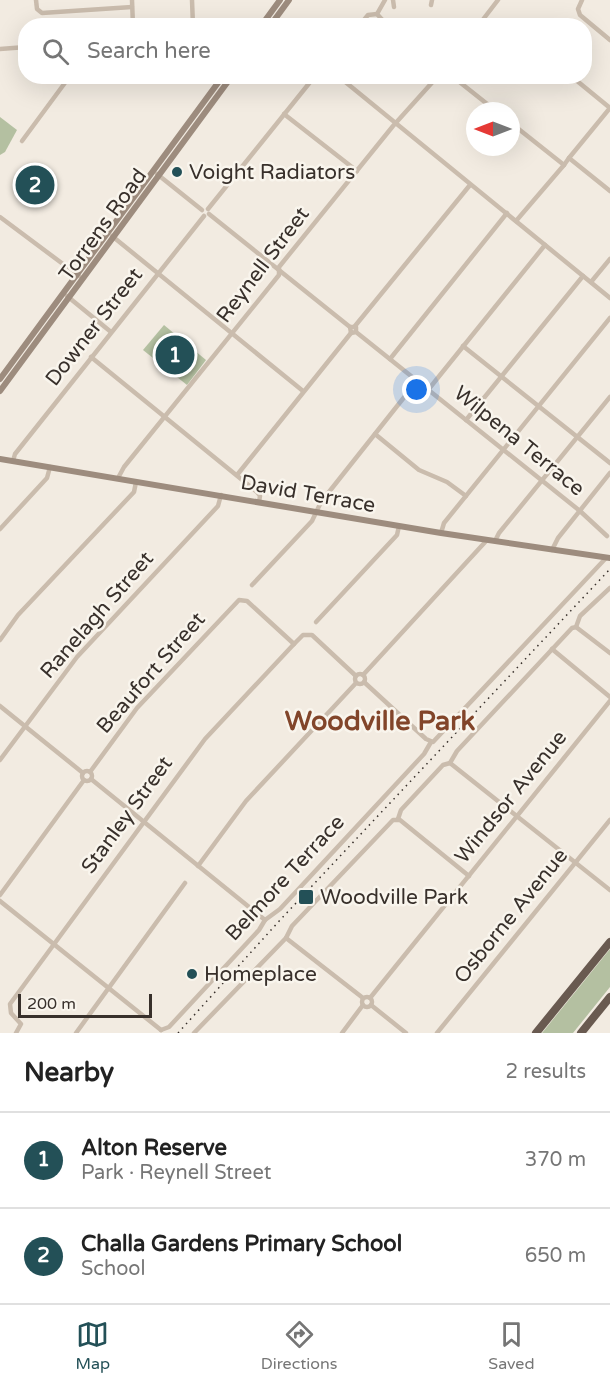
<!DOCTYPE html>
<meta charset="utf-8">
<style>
body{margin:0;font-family:"Varela Round",sans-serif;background:#f2f2f2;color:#222}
.compass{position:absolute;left:466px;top:102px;width:54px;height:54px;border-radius:50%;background:#fff;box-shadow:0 6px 24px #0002;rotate:270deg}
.scale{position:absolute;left:18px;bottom:15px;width:134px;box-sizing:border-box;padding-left:6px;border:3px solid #38302b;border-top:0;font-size:16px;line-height:21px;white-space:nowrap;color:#38302b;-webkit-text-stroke:4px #f9f5ed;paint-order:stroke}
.you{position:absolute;left:417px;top:390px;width:21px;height:21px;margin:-15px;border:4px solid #fff;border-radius:50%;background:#1a73e8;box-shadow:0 0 0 9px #1a73e833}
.badge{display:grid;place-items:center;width:39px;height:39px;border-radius:50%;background:#235057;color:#fff;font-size:20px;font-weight:700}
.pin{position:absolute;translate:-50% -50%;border:3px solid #fff;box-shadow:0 2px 6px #0006}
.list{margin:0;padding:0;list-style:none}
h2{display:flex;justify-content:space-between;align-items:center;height:78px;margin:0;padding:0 24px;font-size:26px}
h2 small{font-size:20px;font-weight:400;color:#767676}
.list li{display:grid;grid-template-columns:39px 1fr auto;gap:18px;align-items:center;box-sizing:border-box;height:96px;padding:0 24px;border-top:2px solid #e0e0e0}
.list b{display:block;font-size:22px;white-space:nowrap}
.list p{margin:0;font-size:20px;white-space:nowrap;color:#767676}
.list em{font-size:20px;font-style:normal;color:#767676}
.icon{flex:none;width:33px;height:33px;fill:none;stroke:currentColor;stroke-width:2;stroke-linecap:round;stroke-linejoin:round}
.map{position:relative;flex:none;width:610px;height:1033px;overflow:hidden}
.search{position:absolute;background:#fff;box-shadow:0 6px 24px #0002;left:18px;right:18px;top:18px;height:66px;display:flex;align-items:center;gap:15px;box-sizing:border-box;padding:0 21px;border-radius:24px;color:#767676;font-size:22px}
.sheet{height:270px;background:#fff}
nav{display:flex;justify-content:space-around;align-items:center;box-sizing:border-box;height:84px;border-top:2px solid #e0e0e0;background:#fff;font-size:16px;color:#767676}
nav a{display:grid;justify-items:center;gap:3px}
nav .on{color:#235057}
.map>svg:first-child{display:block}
.green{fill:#b4c0a1}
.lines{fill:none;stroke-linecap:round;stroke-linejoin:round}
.minor{stroke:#cabcad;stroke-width:4.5}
.secondary{stroke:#9d8c7e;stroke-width:6}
.trunk{stroke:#695a50;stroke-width:8}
.rail{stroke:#38302b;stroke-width:1.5;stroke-dasharray:1.5 4.5;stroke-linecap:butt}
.poi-dot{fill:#235057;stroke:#f9f5ed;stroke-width:2}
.labels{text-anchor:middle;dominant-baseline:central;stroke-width:5;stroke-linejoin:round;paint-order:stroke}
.poi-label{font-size:21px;fill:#38302b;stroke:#f9f5ed;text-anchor:start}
.street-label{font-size:21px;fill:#38302b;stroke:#f9f5ed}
.district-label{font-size:27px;font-weight:bold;fill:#82452a;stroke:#f9f5ed}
</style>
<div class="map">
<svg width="610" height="1033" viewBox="0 0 610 1033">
<rect width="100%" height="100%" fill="#f2ebe1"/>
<g class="green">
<polygon points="0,117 17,130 5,152 0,155"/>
<polygon points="164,325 206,360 187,385 143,350"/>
<polygon points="610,949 610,987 573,1033 542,1033"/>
</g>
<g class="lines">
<g class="minor">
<polyline points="36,0 37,9 42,13 132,7"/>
<polyline points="132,0 133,26"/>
<polyline points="192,0 193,26"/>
<polyline points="385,0 377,14 388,26"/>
<polyline points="393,0 394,7"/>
<polyline points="582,0 578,9 580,15 610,40"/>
<polyline points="431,5 432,0"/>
<polyline points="359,26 368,15 377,14"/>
<polyline points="478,26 498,0"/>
<polyline points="0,49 26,47"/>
<polyline points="338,76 610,298"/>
<polyline points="452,76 496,111"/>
<polyline points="284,114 357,171"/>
<polyline points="511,123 564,165"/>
<polyline points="22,141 70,76"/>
<polyline points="569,158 610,191"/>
<polyline points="157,174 202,210"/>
<polyline points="208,209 315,76"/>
<polyline points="209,214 350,327"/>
<polyline points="0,217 79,276"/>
<polyline points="516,221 564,165 569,158 610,108 571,76"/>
<polyline points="112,236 303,391"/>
<polyline points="591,282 610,259"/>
<polyline points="67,296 111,332"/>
<polyline points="355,326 470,185"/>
<polyline points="356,332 356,327 350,327 351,333 356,332 580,511 607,536"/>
<polyline points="463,346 610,463"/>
<polyline points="91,357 257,492 260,496 259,502"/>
<polyline points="390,359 507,213"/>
<polyline points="428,390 545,245"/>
<polyline points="466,420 583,276"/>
<polyline points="375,434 419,470 447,482 466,496"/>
<polyline points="13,461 15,454 204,216"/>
<polyline points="237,475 351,333"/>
<polyline points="118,478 124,467 279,275 279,267 393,126 438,76"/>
<polyline points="0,529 47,478 50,467"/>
<polyline points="441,533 444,523 610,318"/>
<polyline points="495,541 499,533 610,397"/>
<polyline points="552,550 558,538 610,473"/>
<polyline points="252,585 312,521 321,502 417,381"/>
<polyline points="316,622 397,535 399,526"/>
<polyline points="576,627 610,653"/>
<polyline points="0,640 18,615 134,492 136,482"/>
<polyline points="552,649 610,697"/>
<circle cx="360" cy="679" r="5"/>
<polyline points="363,675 487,540"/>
<polyline points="364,682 426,739 433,742 606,558"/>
<polyline points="0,706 83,773"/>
<polyline points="0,760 77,657 218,506 221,495"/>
<polyline points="450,763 610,890"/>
<circle cx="87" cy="776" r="5"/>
<polyline points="90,772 137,708 239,600 247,601 294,644"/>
<polyline points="91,779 265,920"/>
<polyline points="398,819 401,810 443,765 450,763 457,751 572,628 576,627 580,616 610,588"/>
<polyline points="198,866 246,801 356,683"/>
<polyline points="0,895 84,780"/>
<polyline points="0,901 161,1030"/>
<polyline points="286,938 363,998"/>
<circle cx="367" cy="1002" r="5"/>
<polyline points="370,998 610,701"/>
<polyline points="371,1005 406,1033"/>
<polyline points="161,1030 169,1027 259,930 265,920 280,909 424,754 431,742"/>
<polyline points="16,1033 21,1024 11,1013 10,1004 205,739 294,644 303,635 312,635 356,676"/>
<polyline points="76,1033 185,883"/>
<polyline points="194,1033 286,938 292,926 393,820 400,820 469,876"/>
<polyline points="342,1033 363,1005"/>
<polyline points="437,1033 610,820"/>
</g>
<g class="secondary">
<polyline points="261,26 280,0"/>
<polyline points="270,26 289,0"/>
<polyline points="0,379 223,76"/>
<polyline points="0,391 232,76"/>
<polyline points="0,459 441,533 610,558"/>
</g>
<g class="trunk">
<polyline points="536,1033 610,942"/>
<polyline points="581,1033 610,997"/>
</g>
<polyline class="rail" points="178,1033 281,919 610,569"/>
</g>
<g class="poi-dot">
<circle cx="177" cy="172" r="6"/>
<rect x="298" y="889" width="16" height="16" rx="3"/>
<circle cx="192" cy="974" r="6"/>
</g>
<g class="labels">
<g class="poi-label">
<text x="189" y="172">Voight Radiators</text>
<text x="320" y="897">Woodville Park</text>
<text x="204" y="974">Homeplace</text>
</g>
<g class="street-label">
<text transform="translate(103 225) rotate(-54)">Torrens Road</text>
<text transform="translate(263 265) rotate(-53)">Reynell Street</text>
<text transform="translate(94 327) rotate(-52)">Downer Street</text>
<text transform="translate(519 441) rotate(39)">Wilpena Terrace</text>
<text transform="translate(308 494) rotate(10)">David Terrace</text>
<text transform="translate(97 615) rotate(-49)">Ranelagh Street</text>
<text transform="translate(151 673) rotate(-49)">Beaufort Street</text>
<text transform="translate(511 797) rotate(-51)">Windsor Avenue</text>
<text transform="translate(127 815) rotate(-54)">Stanley Street</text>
<text transform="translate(285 878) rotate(-47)">Belmore Terrace</text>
<text transform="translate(511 916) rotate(-51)">Osborne Avenue</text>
</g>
<g class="district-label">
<text x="380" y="721">Woodville Park</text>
</g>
</g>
</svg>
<svg class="compass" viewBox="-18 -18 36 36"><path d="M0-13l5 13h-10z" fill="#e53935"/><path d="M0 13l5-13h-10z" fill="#767676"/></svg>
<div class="scale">200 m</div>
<div class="you"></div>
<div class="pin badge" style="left:175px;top:355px">1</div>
<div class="pin badge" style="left:35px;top:185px">2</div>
<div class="search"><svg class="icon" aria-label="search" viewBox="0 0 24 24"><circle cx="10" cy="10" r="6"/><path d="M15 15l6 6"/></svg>Search here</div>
</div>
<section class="sheet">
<h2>Nearby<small>2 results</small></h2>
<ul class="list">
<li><span class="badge">1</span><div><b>Alton Reserve</b><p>Park · Reynell Street</p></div><em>370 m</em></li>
<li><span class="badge">2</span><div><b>Challa Gardens Primary School</b><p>School</p></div><em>650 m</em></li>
</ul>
</section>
<nav>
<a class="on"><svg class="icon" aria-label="map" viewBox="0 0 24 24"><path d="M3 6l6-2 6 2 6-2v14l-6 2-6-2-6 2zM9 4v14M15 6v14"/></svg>Map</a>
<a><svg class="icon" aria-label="directions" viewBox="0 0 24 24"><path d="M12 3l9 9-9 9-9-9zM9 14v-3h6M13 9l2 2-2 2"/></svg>Directions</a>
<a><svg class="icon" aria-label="saved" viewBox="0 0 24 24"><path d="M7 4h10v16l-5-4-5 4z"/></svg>Saved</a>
</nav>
